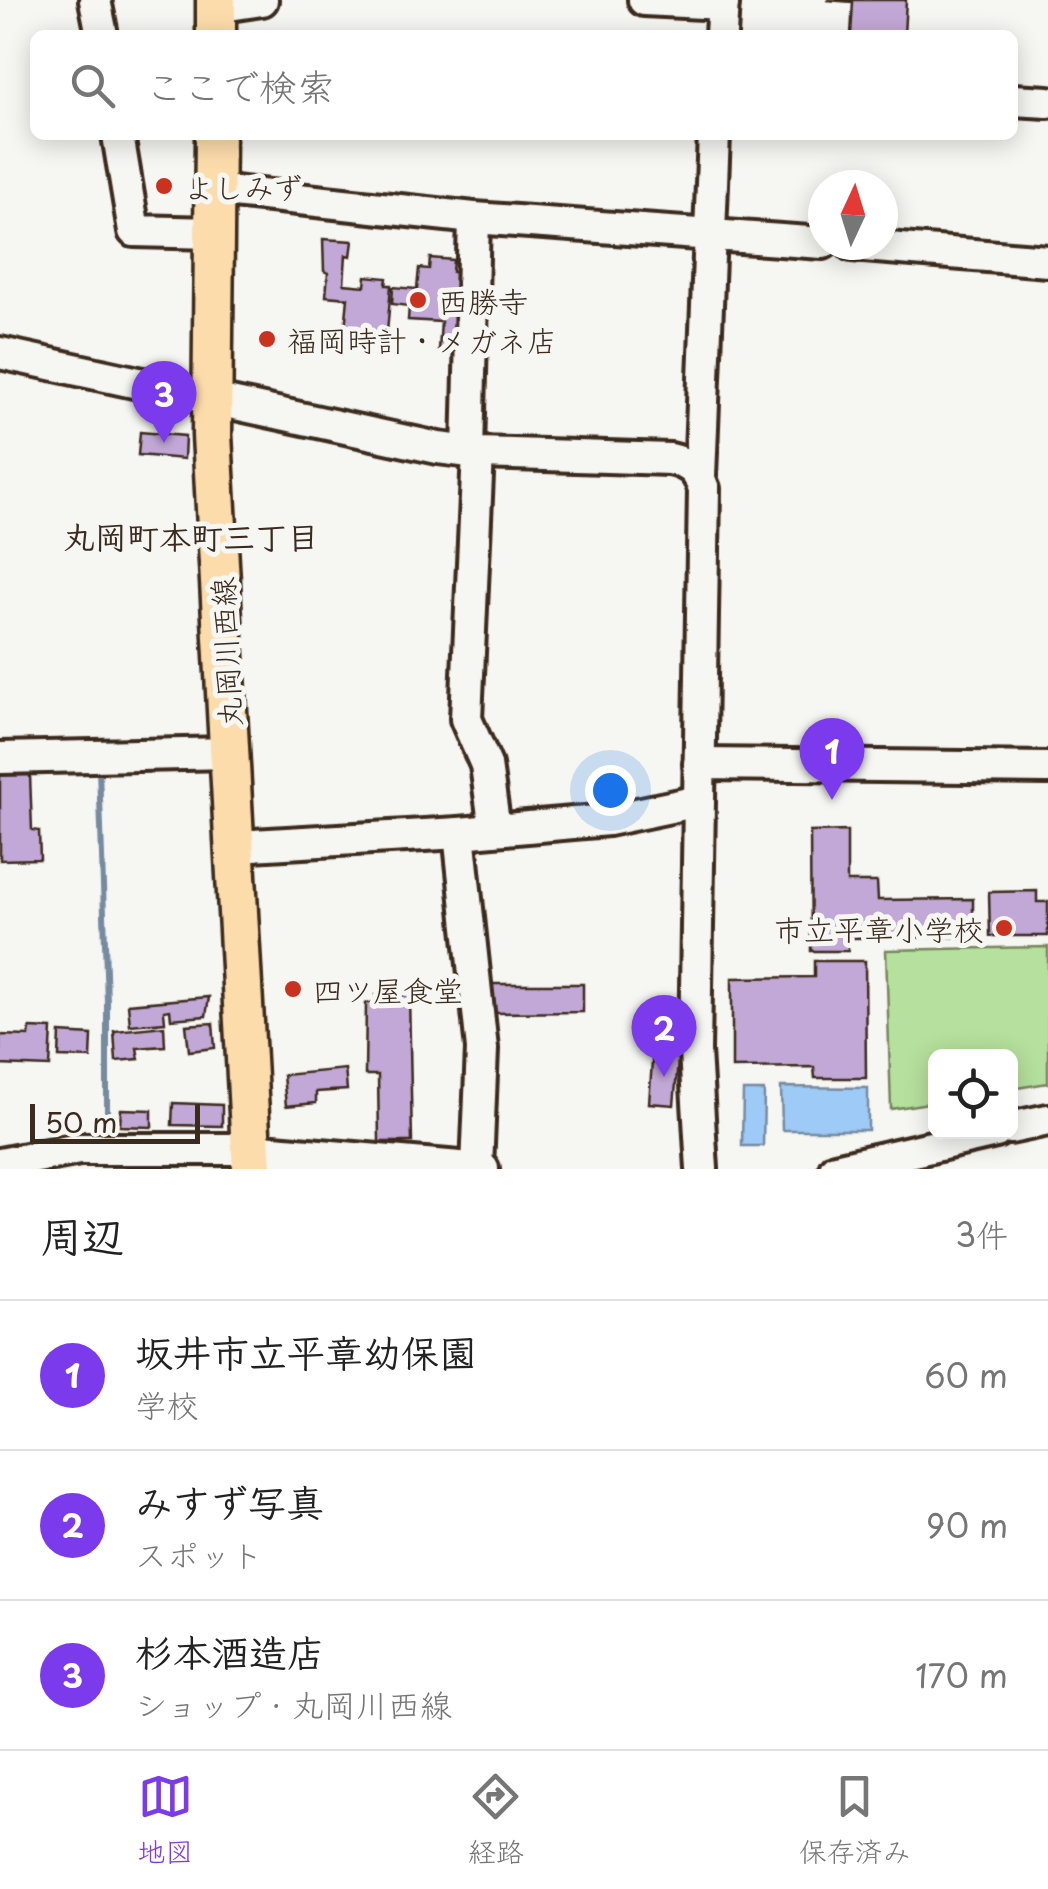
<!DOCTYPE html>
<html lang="ja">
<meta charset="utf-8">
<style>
body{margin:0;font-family:"Playpen Sans","Klee One",sans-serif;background:#f2f2f2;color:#222}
.controls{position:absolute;right:30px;bottom:30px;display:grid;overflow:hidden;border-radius:15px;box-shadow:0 5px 25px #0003}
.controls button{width:90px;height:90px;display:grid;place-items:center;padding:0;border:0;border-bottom:2px solid #e0e0e0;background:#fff;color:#222;font:50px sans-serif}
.compass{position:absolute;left:808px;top:170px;width:90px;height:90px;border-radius:50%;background:#fff;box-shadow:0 5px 25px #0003;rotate:4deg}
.scale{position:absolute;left:30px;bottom:25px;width:170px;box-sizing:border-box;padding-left:10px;border:5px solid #3b2a1e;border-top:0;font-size:28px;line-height:35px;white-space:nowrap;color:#3b2a1e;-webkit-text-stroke:8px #f6f6f2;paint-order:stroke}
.you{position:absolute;left:610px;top:790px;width:35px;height:35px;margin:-25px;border:8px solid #fff;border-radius:50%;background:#1a73e8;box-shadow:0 0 0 15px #1a73e833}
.badge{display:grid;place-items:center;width:65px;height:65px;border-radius:50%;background:#7c3aed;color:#fff;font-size:32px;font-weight:700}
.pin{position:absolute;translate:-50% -82px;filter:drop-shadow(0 2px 5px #0008)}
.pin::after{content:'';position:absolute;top:52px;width:35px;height:30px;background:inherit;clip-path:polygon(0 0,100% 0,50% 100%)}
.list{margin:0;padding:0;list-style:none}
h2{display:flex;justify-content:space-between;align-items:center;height:130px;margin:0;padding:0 40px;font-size:42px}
h2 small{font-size:32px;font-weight:400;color:#767676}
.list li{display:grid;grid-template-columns:65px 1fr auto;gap:30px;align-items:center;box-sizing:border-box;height:150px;padding:0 40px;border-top:2px solid #e0e0e0}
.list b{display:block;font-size:38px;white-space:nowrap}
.list p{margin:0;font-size:32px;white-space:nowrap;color:#767676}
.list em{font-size:32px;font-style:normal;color:#767676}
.icon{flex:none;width:55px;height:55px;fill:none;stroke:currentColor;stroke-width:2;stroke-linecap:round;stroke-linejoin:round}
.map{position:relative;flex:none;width:1048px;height:1169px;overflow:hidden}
.search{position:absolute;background:#fff;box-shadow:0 5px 25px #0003;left:30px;right:30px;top:30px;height:110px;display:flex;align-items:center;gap:25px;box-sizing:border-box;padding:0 35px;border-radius:15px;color:#767676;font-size:38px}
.sheet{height:580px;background:#fff}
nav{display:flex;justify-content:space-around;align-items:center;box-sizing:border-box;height:140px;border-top:2px solid #e0e0e0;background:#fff;font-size:28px;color:#767676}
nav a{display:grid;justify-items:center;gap:5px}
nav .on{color:#7c3aed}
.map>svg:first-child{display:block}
.green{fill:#b6e09d;stroke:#78855e;stroke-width:2.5}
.water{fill:#9ecaf7;stroke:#768aa0;stroke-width:2.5}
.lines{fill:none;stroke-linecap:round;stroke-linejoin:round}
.stream{stroke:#768aa0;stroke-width:6}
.building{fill:#c2a8d6;stroke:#3b2a1e;stroke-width:2.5}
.minor-casing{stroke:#3b2a1e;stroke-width:38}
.major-casing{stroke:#3b2a1e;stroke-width:45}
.minor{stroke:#f6f6f2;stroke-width:30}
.major{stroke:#fddcac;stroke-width:38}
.poi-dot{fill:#c8321e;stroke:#f6f6f2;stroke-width:4}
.labels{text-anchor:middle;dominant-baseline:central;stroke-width:10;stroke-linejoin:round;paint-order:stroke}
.poi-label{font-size:30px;fill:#3b2a1e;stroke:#f6f6f2;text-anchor:start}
.street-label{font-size:30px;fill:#3b2a1e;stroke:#f6f6f2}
.neighbourhood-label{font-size:32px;font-weight:bold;fill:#3b2a1e;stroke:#f6f6f2}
</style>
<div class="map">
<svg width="1048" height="1169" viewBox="0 0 1048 1169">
<rect width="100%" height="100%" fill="#f6f6f2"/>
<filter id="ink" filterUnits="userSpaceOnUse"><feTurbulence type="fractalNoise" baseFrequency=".01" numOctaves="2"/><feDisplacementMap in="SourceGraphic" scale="20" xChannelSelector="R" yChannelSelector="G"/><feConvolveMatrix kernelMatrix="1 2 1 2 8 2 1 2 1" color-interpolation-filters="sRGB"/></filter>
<g filter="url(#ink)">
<polygon class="green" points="1048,947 1048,1083 1011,1089 1010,1056 936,1056 935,1102 891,1109 886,950"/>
<g class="water">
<polygon points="781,1087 868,1088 868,1130 782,1130"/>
<polygon points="743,1091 764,1091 763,1146 742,1146"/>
</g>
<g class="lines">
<polyline class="stream" points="101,766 99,769 107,1002 107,1138"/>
</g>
<g class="building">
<polygon points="827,0 906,0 904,35 851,35 853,2"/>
<polygon points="323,239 353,241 351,256 346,255 344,284 365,286 366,276 387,278 386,285 391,285 387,333 345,329 348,298 326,296 328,273 324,271"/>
<polygon points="430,258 453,260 452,272 462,273 456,351 439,350 441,322 408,320 409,306 392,304 393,287 417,289 419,268 429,269"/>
<polygon points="140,432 185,436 184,459 138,455"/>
<polygon points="0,775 30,775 32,830 39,831 40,859 0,860"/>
<polygon points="847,831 847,882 877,882 878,900 973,899 973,937 848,938 848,951 811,951 810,832"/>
<polygon points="1037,891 1037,902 1048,902 1048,936 990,936 989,892"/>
<polygon points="814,961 865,961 866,1078 815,1078 814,1067 732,1068 732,978 814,977"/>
<polygon points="489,984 583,984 583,1012 489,1013"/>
<polygon points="376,995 409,995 412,1142 379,1142 378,1075 365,1075 366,1003 376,1003"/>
<polygon points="209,997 206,1016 171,1019 170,1010 164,1011 165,1022 130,1025 128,1004"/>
<polygon points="213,1023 215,1048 189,1051 186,1025"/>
<polygon points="164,1026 165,1046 137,1048 139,1059 116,1061 114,1031"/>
<polygon points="30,1028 52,1029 50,1067 0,1065 0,1035 29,1036"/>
<polygon points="60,1033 92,1035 91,1058 59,1057"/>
<polygon points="653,1048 679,1050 674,1105 649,1103"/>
<polygon points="345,1069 347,1090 316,1092 316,1103 286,1106 283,1075"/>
<polygon points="173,1103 222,1105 222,1126 172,1125"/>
<polygon points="121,1109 152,1110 152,1127 120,1126"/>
</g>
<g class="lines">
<defs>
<g id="minor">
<polyline points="95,0 102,35"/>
<polyline points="644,0 723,4"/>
<polyline points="216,7 262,0"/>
<polyline points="721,35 723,0"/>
<polyline points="1013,100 1048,102"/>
<polyline points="118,135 134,231 214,233"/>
<polyline points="215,190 474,218 823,243"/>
<polyline points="852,245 1048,261"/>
<path d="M0,353L438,448L478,453L670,459C690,463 698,471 704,489L695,1051L702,1169"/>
<polyline points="468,452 474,218"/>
<polyline points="478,453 466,719 486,765 495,829"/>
<polyline points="700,476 714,135"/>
<polyline points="0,758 230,753"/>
<polyline points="699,764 1048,768"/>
<polyline points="459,833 482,1049 477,1168"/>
<polyline points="236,846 459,833 608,820 699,801"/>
<polyline points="1010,1128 1048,1120"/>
<polyline points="0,1164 79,1149 250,1149 483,1169"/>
<polyline points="835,1169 996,1132"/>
</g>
<g id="major">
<polyline points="216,35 216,0"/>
<polyline points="215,135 212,435 252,1169"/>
</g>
</defs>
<use href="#minor" class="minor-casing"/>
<use href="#major" class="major-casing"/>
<use href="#minor" class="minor"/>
<use href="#major" class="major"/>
</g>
</g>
<g class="poi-dot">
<circle cx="164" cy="186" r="10"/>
<circle cx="418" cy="300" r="10"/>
<circle cx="267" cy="339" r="10"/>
<circle cx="1004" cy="928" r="10"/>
<circle cx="293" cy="989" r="10"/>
</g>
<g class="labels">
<g class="poi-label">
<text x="184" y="186">よしみず</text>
<text x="438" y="300">西勝寺</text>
<text x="287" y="339">福岡時計・メガネ店</text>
<text x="984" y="928" text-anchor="end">市立平章小学校</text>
<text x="313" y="989">四ツ屋食堂</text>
</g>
<g class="street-label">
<text transform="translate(225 652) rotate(-93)">丸岡川西線</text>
</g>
<g class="neighbourhood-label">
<text x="191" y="536">丸岡町本町三丁目</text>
</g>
</g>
</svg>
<div class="controls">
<button><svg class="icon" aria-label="locate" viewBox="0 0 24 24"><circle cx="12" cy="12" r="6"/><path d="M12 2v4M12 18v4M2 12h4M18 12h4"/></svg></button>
</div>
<svg class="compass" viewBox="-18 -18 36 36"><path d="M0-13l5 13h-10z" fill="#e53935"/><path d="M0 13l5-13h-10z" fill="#767676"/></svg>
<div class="scale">50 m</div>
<div class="you"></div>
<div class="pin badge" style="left:832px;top:800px">1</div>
<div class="pin badge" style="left:664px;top:1077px">2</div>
<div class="pin badge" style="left:164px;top:443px">3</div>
<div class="search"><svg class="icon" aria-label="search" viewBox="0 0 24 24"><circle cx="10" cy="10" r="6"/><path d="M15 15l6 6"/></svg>ここで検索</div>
</div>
<section class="sheet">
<h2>周辺<small>3件</small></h2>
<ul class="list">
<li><span class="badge">1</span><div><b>坂井市立平章幼保園</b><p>学校</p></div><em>60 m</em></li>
<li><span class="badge">2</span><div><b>みすず写真</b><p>スポット</p></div><em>90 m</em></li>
<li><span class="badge">3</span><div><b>杉本酒造店</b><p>ショップ · 丸岡川西線</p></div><em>170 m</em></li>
</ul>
</section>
<nav>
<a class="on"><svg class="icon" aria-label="map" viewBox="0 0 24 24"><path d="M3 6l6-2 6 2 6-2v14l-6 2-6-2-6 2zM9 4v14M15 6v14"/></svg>地図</a>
<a><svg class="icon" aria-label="directions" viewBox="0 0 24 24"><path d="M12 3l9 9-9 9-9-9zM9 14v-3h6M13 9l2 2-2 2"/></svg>経路</a>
<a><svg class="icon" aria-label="saved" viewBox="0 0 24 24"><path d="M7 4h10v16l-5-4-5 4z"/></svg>保存済み</a>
</nav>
